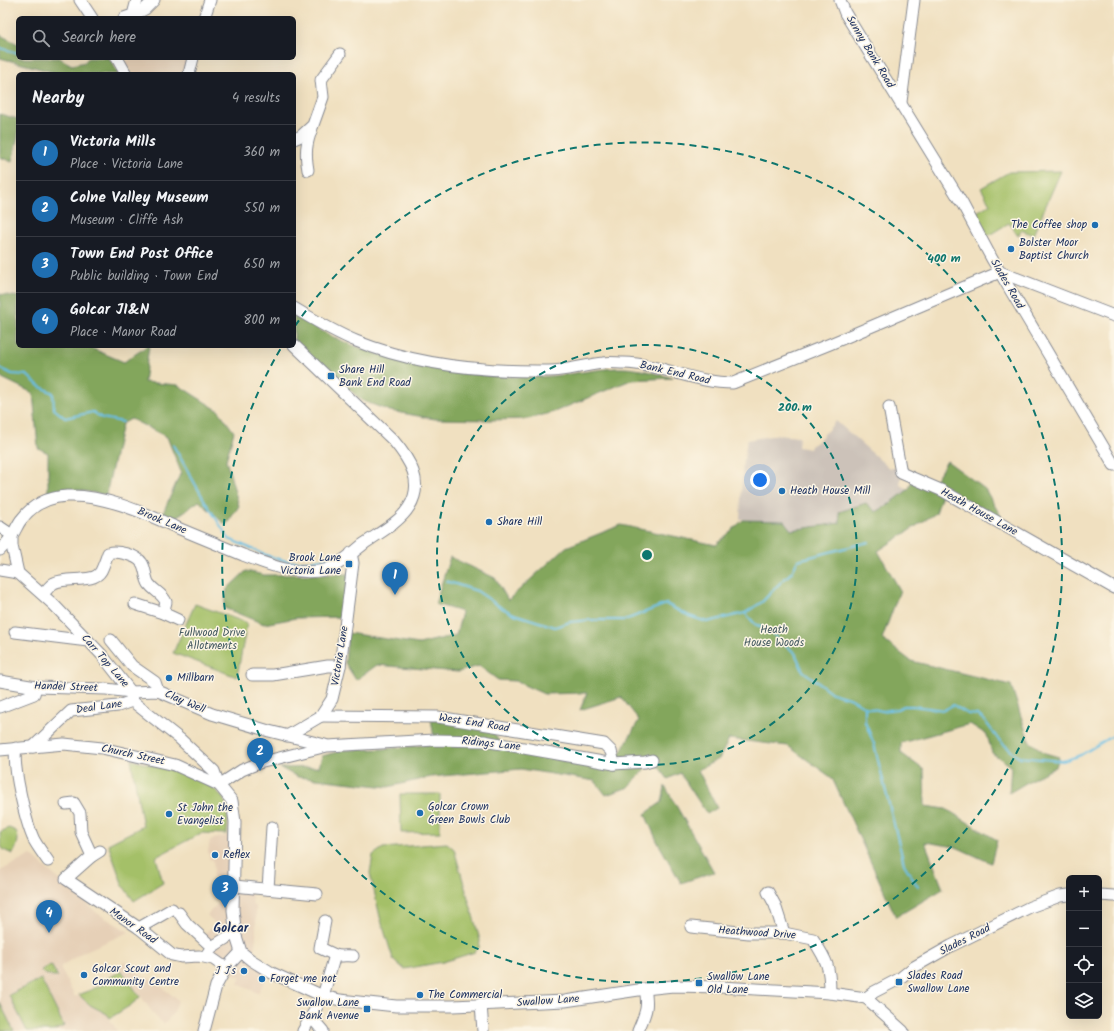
<!DOCTYPE html>
<meta charset="utf-8">
<style>
body{margin:0;font-family:Kalam,sans-serif;background:#242831;color:#f1f3f6}
.controls{position:absolute;right:12px;bottom:12px;display:grid;overflow:hidden;border-radius:6px;box-shadow:0 4px 16px #0002}
.controls button{width:36px;height:36px;display:grid;place-items:center;padding:0;border:0;border-bottom:1px solid #363941;background:#171b24;color:#f1f3f6;font:20px sans-serif}
.you{position:absolute;left:760px;top:480px;width:14px;height:14px;margin:-10px;border:3px solid #fff;border-radius:50%;background:#1a73e8;box-shadow:0 0 0 6px #1a73e833}
.badge{display:grid;place-items:center;width:26px;height:26px;border-radius:50%;background:#1f6fb2;color:#fff;font-size:13px;font-weight:700}
.pin{position:absolute;translate:-50% -33px;filter:drop-shadow(0 1px 2px #0008)}
.pin::after{content:'';position:absolute;top:21px;width:14px;height:12px;background:inherit;clip-path:polygon(0 0,100% 0,50% 100%)}
.list{margin:0;padding:0;list-style:none}
h2{display:flex;justify-content:space-between;align-items:center;height:52px;margin:0;padding:0 16px;font-size:17px}
h2 small{font-size:13px;font-weight:400;color:#9ea1a6}
.list li{display:grid;grid-template-columns:26px 1fr auto;gap:12px;align-items:center;box-sizing:border-box;height:56px;padding:0 16px;border-top:1px solid #363941}
.list b{display:block;font-size:15px;white-space:nowrap}
.list p{margin:0;font-size:13px;white-space:nowrap;color:#9ea1a6}
.list em{font-size:13px;font-style:normal;color:#9ea1a6}
.icon{flex:none;width:22px;height:22px;fill:none;stroke:currentColor;stroke-width:2;stroke-linecap:round;stroke-linejoin:round}
.map{position:relative;flex:none;width:1114px;height:1031px;overflow:hidden}
.search{position:absolute;background:#171b24;box-shadow:0 4px 16px #0002;left:16px;top:16px;width:280px;height:44px;display:flex;align-items:center;gap:10px;box-sizing:border-box;padding:0 14px;border-radius:6px;color:#9ea1a6;font-size:15px}
.panel{position:absolute;background:#171b24;box-shadow:0 4px 16px #0002;left:16px;top:72px;width:280px;height:276px;border-radius:6px}
.map>svg:first-child{display:block}
.built{fill:#e6d0b7}
.industrial{fill:#ccc2b9}
.green{fill:#a4c067;stroke:#607862}
.forest{fill:#83a65c;stroke:#4f6a5d}
.lines{fill:none;stroke-linecap:round;stroke-linejoin:round}
.stream{stroke:#68bfe5;stroke-width:2}
.minor-casing{stroke:#86888f;stroke-width:13}
.minor{stroke:#fff;stroke-width:11}
.ring{fill:none;stroke:#0f766e;stroke-width:2;stroke-dasharray:7 5}
.poi-dot{fill:#1f6fb2;stroke:#fcf5e5;stroke-width:1.5}
.labels{text-anchor:middle;dominant-baseline:central;stroke-width:3;stroke-linejoin:round;paint-order:stroke}
.street-label{font-size:11px;fill:#1b2f5e;stroke:#fcf5e5}
.poi-label{font-size:11px;fill:#1b2f5e;stroke:#fcf5e5;text-anchor:start}
.park-label{font-size:11px;fill:#445a61;stroke:#fcf5e5}
.quarter-label{font-size:13px;font-weight:bold;fill:#1b2f5e;stroke:#fcf5e5}
.centre{fill:#0f766e;stroke:#fcf5e5;stroke-width:2}
.ring-label{font-size:12px;text-anchor:middle;font-weight:bold;fill:#0f766e;stroke:#fcf5e5;stroke-width:3;stroke-linejoin:round;paint-order:stroke}
</style>
<div class="map">
<svg width="1114" height="1031" viewBox="0 0 1114 1031">
<rect width="100%" height="100%" fill="#fcf5e5"/>
<filter id="ink" filterUnits="userSpaceOnUse"><feTurbulence type="fractalNoise" baseFrequency=".025" numOctaves="2"/><feDisplacementMap in="SourceGraphic" scale="8" xChannelSelector="R" yChannelSelector="G"/><feConvolveMatrix kernelMatrix="1 2 1 2 8 2 1 2 1" color-interpolation-filters="sRGB"/></filter>
<filter id="wash" filterUnits="userSpaceOnUse"><feTurbulence type="fractalNoise" baseFrequency=".012" numOctaves="4" result="noise"/><feDisplacementMap in="SourceGraphic" scale="16" xChannelSelector="R" yChannelSelector="G"/><feGaussianBlur stdDeviation="0.9" result="paint"/><feColorMatrix in="noise" values="0 0 0 0 0 0 0 0 0 0 0 0 0 0 0 0 0 1.4 0 .05"/><feComposite in="paint" operator="in"/></filter>
<g filter="url(#wash)">
<rect width="100%" height="100%" fill="#f0e0c0"/>
<g class="built">
<polygon points="130,58 183,58 186,61 186,66 181,74 133,74 125,63"/>
<polygon points="237,833 237,889 251,891 253,906 256,906 256,939 253,955 267,976 258,993 238,984 241,977 235,975 212,952 203,935 216,924 207,915 221,900 221,897 218,897 213,885 216,884 212,873 214,872 213,859 210,860 208,852 210,840"/>
<polygon points="31,855 97,913 129,932 83,952 60,967 75,997 79,995 90,1005 107,1014 117,1031 0,1031 0,871"/>
<polygon points="125,961 142,976 153,980 178,1000 174,1012 164,1024 155,1016 119,966"/>
</g>
<polygon class="industrial" points="836,421 889,468 897,468 901,477 900,485 909,489 888,505 875,512 839,512 840,523 791,530 784,521 740,519 743,460 744,459 747,440 777,435 799,437 798,447 810,449 811,446 817,442"/>
<g class="green">
<polygon points="1061,171 1033,235 1021,230 1018,236 1009,223 986,237 972,215 990,204 981,188 1009,172"/>
<polygon points="195,604 247,623 237,677 173,653"/>
<path d="M131,760C155,766 212,777 224,800C230,811 227,823 227,834L201,833L156,857L163,883L134,901L123,886L108,844L143,826Z"/>
<polygon points="400,794 440,794 440,832 401,833"/>
<path d="M9,828L16,831C20,840 17,846 13,854C0,849 0,848 0,832Z"/>
<polygon points="447,843 454,849 480,940 479,948 475,952 443,962 404,969 393,959 380,917 370,873 373,855 383,848"/>
<polygon points="51,965 58,977 53,977 43,973 41,970"/>
<polygon points="122,971 140,997 131,1005 110,1018 107,1014 90,1005 79,995 104,984 106,979"/>
<polygon points="41,979 64,1026 54,1031 27,1031 9,995"/>
<polygon points="0,1003 14,1031 0,1031"/>
</g>
<g class="forest">
<polygon points="0,35 18,44 18,58 59,58 72,65 85,62 88,58 109,58 119,74 60,74 0,58"/>
<polygon points="0,114 18,119 18,136 12,162 0,157"/>
<polygon points="0,294 18,297 18,346 86,346 124,362 147,346 149,346 144,382 178,385 219,411 234,432 226,460 239,506 226,525 199,501 171,521 162,515 181,472 167,437 131,419 122,424 106,495 77,490 48,495 48,453 38,448 33,393 2,378 0,375"/>
<path d="M294,315C310,324 325,334 342,341C397,364 472,378 532,377C560,377 588,370 616,368C636,367 654,373 673,378L631,380L554,412L528,419L490,420L435,419L390,411L363,401L294,342Z"/>
<polygon points="947,461 985,489 1003,520 934,482"/>
<polygon points="912,480 943,491 936,513 878,551 900,590 882,639 911,661 1011,685 1029,741 1045,753 1059,757 1056,767 1036,777 1009,793 1011,766 992,753 987,735 970,724 901,743 901,753 924,770 925,806 946,809 997,840 991,863 956,847 925,842 943,889 896,917 832,778 788,746 729,739 719,759 698,770 717,808 707,814 680,773 668,779 651,757 618,757 639,720 621,697 580,710 587,693 544,694 515,681 498,680 479,666 458,672 377,665 356,680 345,663 348,633 419,644 456,635 462,612 435,604 450,557 495,578 508,600 566,547 621,525 716,545 743,520 784,521 791,530 840,523 839,512 866,503 876,512 888,505 909,489"/>
<polygon points="246,571 264,575 349,574 343,617 296,618 264,624 224,608 227,589"/>
<polygon points="431,719 492,730 502,746 581,765 602,767 648,765 629,787 606,795 595,781 521,769 431,777 388,787 298,777 280,768 319,767 322,756 344,750 384,749 435,744"/>
<polygon points="665,786 714,872 681,883 657,841 645,814 662,802"/>
</g>
<g class="lines">
<g class="stream">
<polyline points="0,48 18,53"/>
<polyline points="0,368 12,374 27,375 39,386 53,393 54,409 65,418 93,412 102,418 123,422"/>
<polyline points="173,445 206,503 229,539 271,557 291,562 311,561 332,557"/>
<polyline points="446,581 477,591 502,608 514,614 555,627 570,622 589,620 625,620 666,604 689,616 707,622 745,613 755,624 770,631 778,639 795,653 803,671 832,693 852,699 865,707 882,711 897,709 904,706 913,706 944,710 953,705 968,714 978,715 985,721 998,739 1018,757 1063,761 1081,755 1114,735"/>
<polyline points="745,613 762,602 778,585 792,572 798,560 869,542"/>
<polyline points="865,707 865,722 874,744 904,864 918,887"/>
</g>
</g>
</g>
<g filter="url(#ink)">
<g class="lines">
<defs>
<g id="minor">
<polyline points="80,0 92,18"/>
<polyline points="840,0 845,13 963,205 992,259 1114,465"/>
<polyline points="133,15 145,9 154,0"/>
<polyline points="124,18 133,15 137,0"/>
<polyline points="204,18 210,0"/>
<polyline points="117,58 126,74"/>
<polyline points="189,74 193,58"/>
<polyline points="901,102 914,0"/>
<polyline points="294,139 301,136 313,125 323,97 321,80 340,54"/>
<path d="M308,170C305,153 306,144 312,128"/>
<polyline points="1000,272 1114,316"/>
<path d="M294,308C314,320 334,332 356,341C415,365 484,372 549,371C567,371 585,365 603,363C609,362 617,363 624,363C661,364 695,383 733,383L830,344L1000,272"/>
<polyline points="889,407 901,473 943,491 1114,588"/>
<polyline points="0,527 12,535"/>
<polyline points="12,535 12,546 18,573"/>
<path d="M0,550C5,545 10,540 13,534C16,529 18,524 21,520C32,505 48,497 67,496C106,494 150,516 185,531C204,539 224,547 243,555C269,565 296,576 325,570C339,566 353,552 365,543C379,533 400,522 409,507C425,482 409,459 393,440L294,345"/>
<polyline points="0,570 18,573 54,605 102,655 131,692 132,701 180,739 214,771 219,785"/>
<path d="M43,594C46,591 50,585 54,583C67,576 94,584 101,571C104,565 106,559 108,553C116,550 137,555 142,563C146,569 145,578 149,584C155,592 162,593 166,602L163,613L178,620"/>
<polyline points="135,604 163,613"/>
<polyline points="15,632 88,641"/>
<polyline points="111,640 132,666 155,682 158,691"/>
<polyline points="252,675 273,675 328,666 340,666"/>
<polyline points="0,681 36,687 106,689 131,692 158,691 212,714 269,731 325,745"/>
<polyline points="0,707 34,694 36,687"/>
<polyline points="321,716 438,717 604,744 611,751 614,764"/>
<polyline points="287,736 321,716 332,699 340,666 353,563 351,553"/>
<polyline points="33,747 71,711 118,706 132,701"/>
<path d="M16,748C12,766 26,823 34,840C38,847 43,854 48,861"/>
<polyline points="0,750 64,744 102,748 175,765 219,785 232,801 235,822 233,910 236,936 241,952 251,960 272,973 323,996 340,1000 396,1006 453,1006 565,1001 645,989 673,986 720,987 830,993 866,998"/>
<polyline points="219,785 242,770 259,763 327,746 435,740 484,741 614,764 645,762 652,760"/>
<polyline points="66,804 74,803 80,813 81,832 92,856"/>
<polyline points="100,851 92,856 66,879 139,928 172,955 181,957 199,956 213,959 226,968"/>
<polyline points="234,886 317,894"/>
<polyline points="268,889 272,827"/>
<polyline points="768,892 775,905 784,933"/>
<polyline points="1099,895 1114,896"/>
<polyline points="179,913 187,924 212,947"/>
<polyline points="325,921 320,948 335,955"/>
<path d="M691,927L749,933H784L813,939C827,961 830,966 830,993"/>
<polyline points="139,928 172,909"/>
<polyline points="207,954 212,947 228,937"/>
<polyline points="866,998 874,992 899,979 914,967 951,946 1030,907 1060,896 1069,895"/>
<polyline points="866,998 903,1031"/>
<polyline points="481,1004 483,1031"/>
<polyline points="311,1017 323,1031"/>
<polyline points="204,1031 216,986 226,968 241,952"/>
<path d="M303,1031L323,996L335,955C341,957 347,955 353,956"/>
<path d="M638,1031C645,1014 649,1008 645,989"/>
</g>
</defs>
<use href="#minor" class="minor-casing"/>
<use href="#minor" class="minor"/>
</g>
</g>
<g class="ring">
<circle cx="647" cy="555" r="210"/>
<path d="M295 326A420 420 0 1 1 281 348"/>
</g>
<g class="poi-dot">
<circle cx="1095" cy="225" r="4"/>
<circle cx="1011" cy="249" r="4"/>
<rect x="327" y="372" width="8" height="8" rx="2"/>
<circle cx="782" cy="491" r="4"/>
<circle cx="489" cy="522" r="4"/>
<rect x="345" y="560" width="8" height="8" rx="2"/>
<circle cx="169" cy="678" r="4"/>
<circle cx="420" cy="813" r="4"/>
<circle cx="169" cy="814" r="4"/>
<circle cx="215" cy="855" r="4"/>
<circle cx="244" cy="971" r="4"/>
<circle cx="84" cy="975" r="4"/>
<circle cx="262" cy="979" r="4"/>
<rect x="895" y="978" width="8" height="8" rx="2"/>
<rect x="695" y="979" width="8" height="8" rx="2"/>
<circle cx="420" cy="995" r="4"/>
<rect x="363" y="1005" width="8" height="8" rx="2"/>
</g>
<g class="labels">
<g class="street-label">
<text transform="translate(870 52) rotate(59)">Sunny Bank Road</text>
<text transform="translate(1007 284) rotate(60)">Slades Road</text>
<text transform="translate(675 373) rotate(13)">Bank End Road</text>
<text transform="translate(979 512) rotate(29)">Heath House Lane</text>
<text transform="translate(162 521) rotate(23)">Brook Lane</text>
<text transform="translate(340 656) rotate(-81)">Victoria Lane</text>
<text transform="translate(105 661) rotate(49)">Carr Top Lane</text>
<text transform="translate(66 687) rotate(2)">Handel Street</text>
<text transform="translate(185 702) rotate(23)">Clay Well</text>
<text transform="translate(99 707) rotate(-8)">Deal Lane</text>
<text transform="translate(474 723) rotate(9)">West End Road</text>
<text transform="translate(491 744) rotate(6)">Ridings Lane</text>
<text transform="translate(133 755) rotate(12)">Church Street</text>
<text transform="translate(133 926) rotate(35)">Manor Road</text>
<text transform="translate(757 933) rotate(4)">Heathwood Drive</text>
<text transform="translate(965 940) rotate(-27)">Slades Road</text>
<text transform="translate(548 1001) rotate(-4)">Swallow Lane</text>
</g>
<g class="poi-label">
<text x="1087" y="225" text-anchor="end">The Coffee shop</text>
<text x="1019" y="243">Bolster Moor<tspan x="1019" dy="13">Baptist Church</tspan></text>
<text x="339" y="370">Share Hill<tspan x="339" dy="13">Bank End Road</tspan></text>
<text x="790" y="491">Heath House Mill</text>
<text x="497" y="522">Share Hill</text>
<text x="341" y="558" text-anchor="end">Brook Lane<tspan x="341" dy="13">Victoria Lane</tspan></text>
<text x="177" y="678">Millbarn</text>
<text x="428" y="807">Golcar Crown<tspan x="428" dy="13">Green Bowls Club</tspan></text>
<text x="177" y="808">St John the<tspan x="177" dy="13">Evangelist</tspan></text>
<text x="223" y="855">Reflex</text>
<text x="92" y="969">Golcar Scout and<tspan x="92" dy="13">Community Centre</tspan></text>
<text x="236" y="971" text-anchor="end">J J's</text>
<text x="907" y="976">Slades Road<tspan x="907" dy="13">Swallow Lane</tspan></text>
<text x="707" y="977">Swallow Lane<tspan x="707" dy="13">Old Lane</tspan></text>
<text x="270" y="979">Forget me not</text>
<text x="428" y="995">The Commercial</text>
<text x="359" y="1003" text-anchor="end">Swallow Lane<tspan x="359" dy="13">Bank Avenue</tspan></text>
</g>
<g class="park-label">
<text x="774" y="630">Heath<tspan x="774" dy="13">House Woods</tspan></text>
<text x="212" y="633">Fullwood Drive<tspan x="212" dy="13">Allotments</tspan></text>
</g>
<g class="quarter-label">
<text x="231" y="928">Golcar</text>
</g>
</g>
<circle cx="647" cy="555" r="6" class="centre"/>
<g class="ring-label">
<text x="944" y="262">400 m</text>
<text x="795" y="411">200 m</text>
</g>
</svg>
<div class="controls">
<button>+</button>
<button>−</button>
<button><svg class="icon" aria-label="locate" viewBox="0 0 24 24"><circle cx="12" cy="12" r="6"/><path d="M12 2v4M12 18v4M2 12h4M18 12h4"/></svg></button>
<button><svg class="icon" aria-label="layers" viewBox="0 0 24 24"><path d="M12 4l9 5-9 5-9-5zM3 14l9 5 9-5"/></svg></button>
</div>
<div class="you"></div>
<div class="pin badge" style="left:395px;top:595px">1</div>
<div class="pin badge" style="left:260px;top:771px">2</div>
<div class="pin badge" style="left:225px;top:908px">3</div>
<div class="pin badge" style="left:49px;top:933px">4</div>
<div class="search"><svg class="icon" aria-label="search" viewBox="0 0 24 24"><circle cx="10" cy="10" r="6"/><path d="M15 15l6 6"/></svg>Search here</div>
<section class="panel">
<h2>Nearby<small>4 results</small></h2>
<ul class="list">
<li><span class="badge">1</span><div><b>Victoria Mills</b><p>Place · Victoria Lane</p></div><em>360 m</em></li>
<li><span class="badge">2</span><div><b>Colne Valley Museum</b><p>Museum · Cliffe Ash</p></div><em>550 m</em></li>
<li><span class="badge">3</span><div><b>Town End Post Office</b><p>Public building · Town End</p></div><em>650 m</em></li>
<li><span class="badge">4</span><div><b>Golcar JI&amp;N</b><p>Place · Manor Road</p></div><em>800 m</em></li>
</ul>
</section>
</div>
